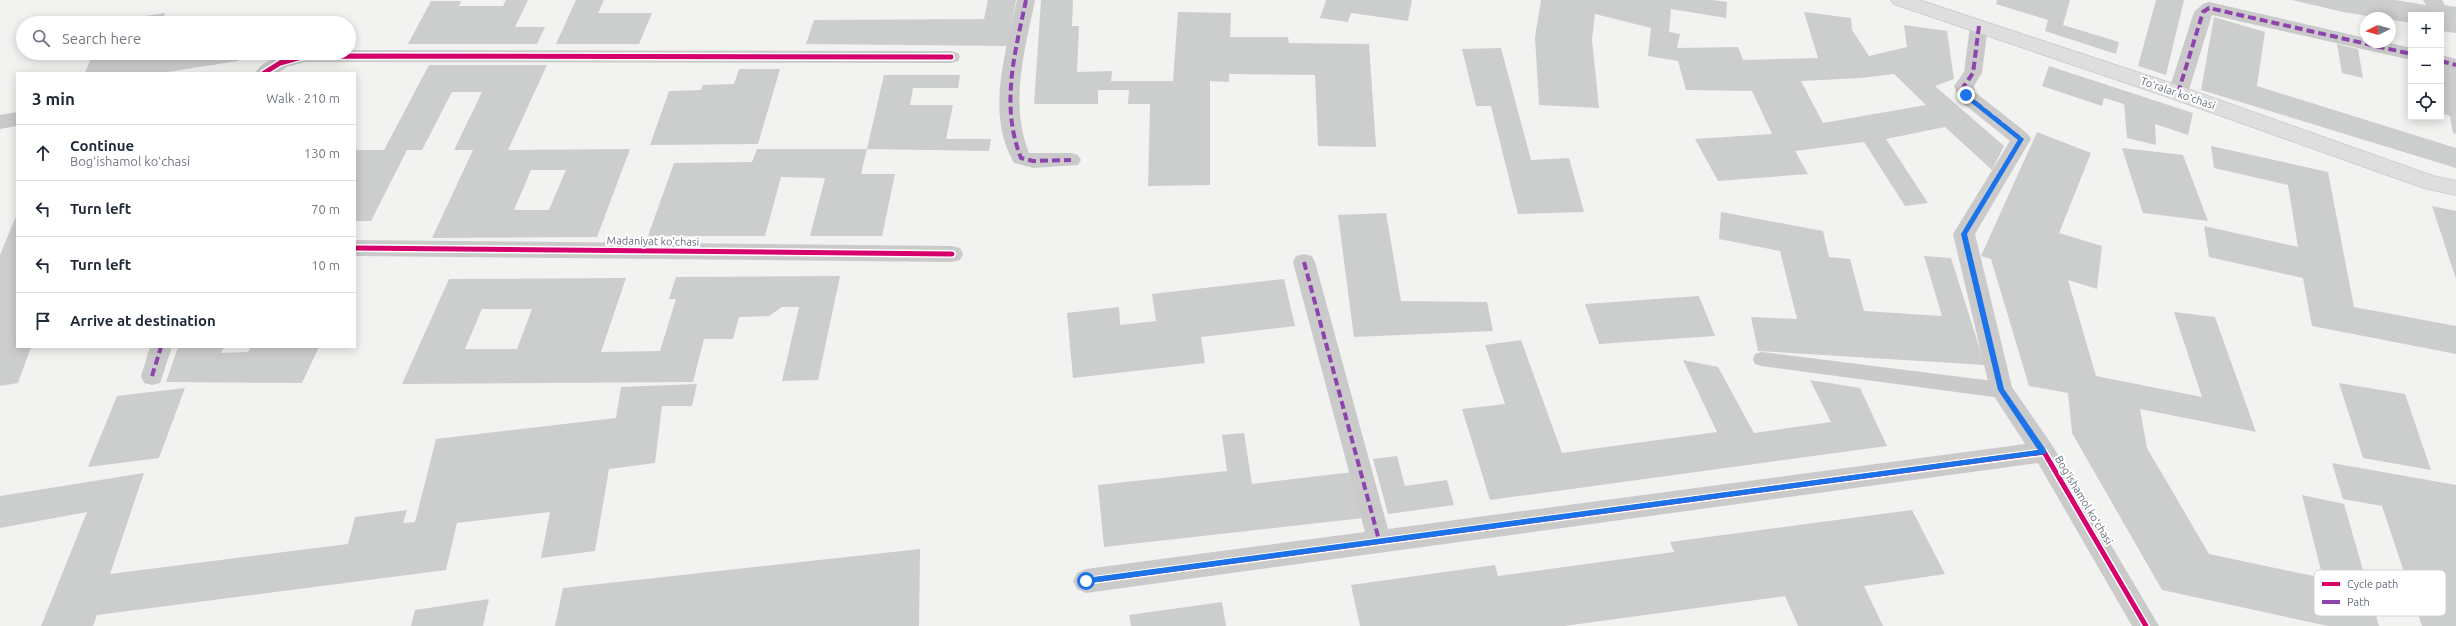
<!DOCTYPE html>
<meta charset="utf-8">
<style>
body{margin:0;font-family:Ubuntu,sans-serif;background:#f6f6f7;color:#1f2937}
.controls{position:absolute;right:12px;top:12px;display:grid;overflow:hidden;border-radius:0px;box-shadow:0 2px 10px #0003}
.controls button{width:36px;height:36px;display:grid;place-items:center;padding:0;border:0;border-bottom:1px solid #e0e1e3;background:#fff;color:#1f2937;font:20px sans-serif}
.compass{position:absolute;left:2360px;top:12px;width:36px;height:36px;border-radius:50%;background:#fff;box-shadow:0 2px 10px #0003;rotate:265deg}
.stop{position:absolute;width:12px;height:12px;margin:-9px;border:3px solid #1a73e8;border-radius:50%;background:#fff}
.stop.end{background:#1a73e8;border-color:#fff;box-shadow:0 1px 4px #0008}
.list{margin:0;padding:0;list-style:none}
h2{display:flex;justify-content:space-between;align-items:center;height:52px;margin:0;padding:0 16px;font-size:17px}
h2 small{font-size:13px;font-weight:400;color:#747a83}
.list li{display:grid;grid-template-columns:26px 1fr auto;gap:12px;align-items:center;box-sizing:border-box;height:56px;padding:0 16px;border-top:1px solid #e0e1e3}
.list b{display:block;font-size:15px;white-space:nowrap}
.list p{margin:0;font-size:13px;white-space:nowrap;color:#747a83}
.list em{font-size:13px;font-style:normal;color:#747a83}
.icon{flex:none;width:22px;height:22px;fill:none;stroke:currentColor;stroke-width:2;stroke-linecap:round;stroke-linejoin:round}
.map{position:relative;flex:none;width:2456px;height:626px;overflow:hidden}
.search{position:absolute;background:#fff;box-shadow:0 2px 10px #0003;left:16px;top:16px;width:340px;height:44px;display:flex;align-items:center;gap:10px;box-sizing:border-box;padding:0 14px;border-radius:22px;color:#747a83;font-size:15px}
.panel{position:absolute;background:#fff;box-shadow:0 2px 10px #0003;left:16px;top:72px;width:340px;height:276px;border-radius:0px}
.map>svg:first-child{display:block}
.building{fill:#cccdcd;fill-rule:evenodd}
.lines{fill:none;stroke-linecap:round;stroke-linejoin:round}
.secondary-casing{stroke:#cfd0d0;stroke-width:2}
.lane{fill:#cacacb;fill-rule:evenodd}
.street{fill:#cacacb;fill-rule:evenodd}
.secondary{fill:#dededf;fill-rule:evenodd}
.quiet{stroke:#8e44ad;stroke-width:4;stroke-dasharray:8 4;stroke-linecap:butt}
.cycleway-casing{stroke:#fff;stroke-width:8}
.cycleway{stroke:#d6006c;stroke-width:5}
.route{fill:#1a73e8}
.labels{text-anchor:middle;dominant-baseline:central;stroke-width:4;stroke-linejoin:round;paint-order:stroke}
.street-label{font-size:11px;fill:#666f7d;stroke:#fff}
.key{fill:#fff;stroke:#d1d4d8;stroke-width:1}
.key-label{font-size:11px;fill:#666f7d}
</style>
<div class="map">
<svg width="2456" height="626" viewBox="0 0 2456 626">
<rect width="100%" height="100%" fill="#f2f2f1"/>
<g class="building">
<polygon points="506,0 528,0 515,27 545,27 537,44 408,44 431,1 461,1 459,6 503,6"/>
<polygon points="576,0 604,0 598,13 652,13 639,44 556,44"/>
<polygon points="988,0 1016,0 1008,46 806,44 814,20 984,19"/>
<polygon points="1041,0 1073,0 1072,26 1079,26 1077,72 1112,71 1111,81 1173,81 1178,12 1231,13 1230,37 1288,37 1289,43 1369,44 1376,147 1318,146 1315,75 1229,74 1229,82 1210,81 1210,185 1148,186 1150,104 1128,104 1129,90 1098,90 1098,104 1034,104"/>
<polygon points="1326,0 1412,0 1408,21 1351,13 1348,22 1320,18"/>
<path d="M1541,0H1712L1727,2L1726,18L1671,9L1669,32L1680,34L1677,48L1738,47L1743,60L1818,58L1804,12L1851,18L1852,30L1869,56L1907,47L1904,25L1947,31L1954,79L1935,86L2004,146L1992,170L1945,127L1886,139L1928,203L1905,206L1864,142L1795,151L1808,174L1718,181L1695,139L1772,134L1752,91L1686,90L1678,61L1648,56L1651,28L1595,14L1592,40L1599,108L1539,105L1535,37ZM1894,74L1926,105L1823,123L1801,81L1861,78Z"/>
<polygon points="1997,0 2070,0 2063,25 2119,42 2116,54 2045,31 2048,20 1996,4"/>
<polygon points="2156,0 2184,0 2166,75 2138,66"/>
<polygon points="2292,0 2395,0 2426,5 2423,0 2442,0 2445,5 2456,7 2456,33 2441,31 2441,15 2411,15 2411,23 2343,12"/>
<polygon points="165,13 161,23 105,23 105,22"/>
<polygon points="2214,17 2265,32 2257,86 2456,148 2456,168 2201,90"/>
<polygon points="2337,44 2358,49 2363,78 2342,73"/>
<polygon points="1501,48 1531,160 1569,158 1584,212 1518,214 1491,106 1476,106 1462,49"/>
<polygon points="93,53 240,53 238,61 161,73 85,73"/>
<path d="M429,65H547L508,150L630,149L597,237L432,238L473,150H454L482,92H452L422,150H407L371,221H355V150H384ZM531,170H566L549,210H514Z"/>
<polygon points="2049,66 2193,113 2188,135 2155,124 2156,145 2127,138 2124,104 2104,98 2102,106 2042,86"/>
<polygon points="2441,67 2456,71 2456,134 2453,133 2450,116 2441,113"/>
<polygon points="739,69 780,69 758,144 650,145 669,91 701,90 703,85 734,84"/>
<polygon points="884,75 960,75 958,88 913,88 910,105 953,105 946,139 991,139 989,151 867,149"/>
<polygon points="2037,132 2091,153 2059,233 2102,246 2097,289 2068,280 2096,376 2202,397 2174,312 2215,317 2256,432 2140,409 2147,448 2209,554 2323,578 2302,495 2344,504 2379,626 2328,626 2162,590 2072,433 2068,393 2029,386 1991,259 1981,256"/>
<polygon points="2211,146 2328,172 2354,307 2456,326 2456,354 2312,326 2303,278 2209,257 2204,226 2298,247 2288,185 2214,168"/>
<polygon points="2122,148 2183,155 2208,221 2143,213"/>
<polygon points="757,149 867,149 861,174 895,174 882,236 810,236 825,178 781,177 765,236 648,236 674,163 752,162"/>
<polygon points="2432,206 2456,211 2456,279"/>
<polygon points="1721,212 1823,231 1829,257 1850,259 1864,311 1942,316 1924,256 1951,258 1985,365 1758,351 1751,317 1797,319 1780,251 1719,239"/>
<polygon points="1386,213 1401,301 1487,302 1493,331 1354,337 1338,215"/>
<polygon points="17,214 17,347 31,347 18,383 0,386 0,255"/>
<path d="M840,276L818,380L782,381L799,307H782L769,316L739,317L733,339H704L693,382L402,384L449,279L626,278L601,352L660,351L676,299H669L676,277ZM482,309H532L517,349H465Z"/>
<polygon points="1284,279 1295,326 1201,337 1205,363 1073,378 1067,313 1119,307 1120,325 1156,321 1152,294"/>
<polygon points="1699,296 1715,336 1599,344 1585,304"/>
<polygon points="1521,340 1562,453 1717,432 1683,360 1718,367 1754,433 1831,422 1810,380 1860,388 1887,446 1490,500 1462,409 1505,404 1485,345"/>
<polygon points="178,347 224,347 221,353 248,352 251,347 319,347 302,383 166,382"/>
<polygon points="2339,383 2405,394 2431,470 2363,458"/>
<polygon points="697,384 692,406 662,406 655,463 609,469 595,551 541,558 550,512 457,523 446,570 97,615 93,626 41,626 87,512 0,528 0,496 144,473 110,574 348,544 355,517 407,510 403,523 415,522 436,439 616,418 621,387"/>
<polygon points="185,388 159,458 88,467 117,396"/>
<polygon points="1244,433 1252,484 1353,472 1363,518 1104,547 1098,485 1227,471 1222,435"/>
<polygon points="1397,456 1405,486 1447,480 1454,505 1388,514 1373,459"/>
<polygon points="2332,463 2456,485 2456,626 2422,626 2382,506 2343,499"/>
<polygon points="1912,510 1945,574 1864,586 1883,626 1798,626 1785,596 1564,626 1360,626 1351,585 1495,565 1498,576 1674,552 1670,542"/>
<polygon points="920,549 919,626 555,626 563,588"/>
<polygon points="489,599 483,626 411,626 415,610"/>
<polygon points="1222,602 1226,626 1131,626 1129,615"/>
</g>
<g class="lines">
<defs>
<polygon id="secondary" points="1891,0 1919,0 2185,88 2433,176 2456,181 2456,195 2424,188 2171,98 1894,4"/>
</defs>
<use href="#secondary" class="secondary-casing"/>
<polygon class="lane" points="1762,352 2001,382 2008,385 2010,390 2008,395 2001,398 1762,366 1755,364 1753,359 1755,354"/>
<g class="street">
<path d="M1017,0H1035C1025,50 1009,103 1029,153H1071L1078,155L1081,160L1078,165L1033,168L1014,163C985,113 1006,52 1017,0Z"/>
<polygon points="2209,2 2366,38 2366,42 2386,42 2411,48 2411,60 2212,15 2188,93 2185,98 2178,100 2171,98 2168,93 2194,12 2203,4"/>
<polygon points="1979,20 1985,22 1988,26 1982,73 1974,86 1975,92 2028,134 2031,139 1975,234 2012,387 2052,445 2159,626 2132,626 2038,463 1086,593 1077,589 1073,581 1077,573 1086,569 1365,532 1293,262 1296,256 1304,254 1312,256 1315,262 1388,529 2025,444 1990,390 1953,234 2010,141 1959,100 1954,86 1964,72 1970,26 1973,22"/>
<path d="M349,50L951,51L958,53L960,57L958,61L951,63L305,62L287,67L278,73H255C271,47 323,53 349,53Z"/>
<polygon points="2441,55 2456,59 2456,71 2441,67"/>
<polygon points="17,112 17,126 0,129 0,115"/>
<polygon points="355,240 952,246 960,248 963,254 960,260 952,262 355,256"/>
<polygon points="150,347 172,347 160,383 152,385 144,383 141,376"/>
</g>
<use href="#secondary" class="secondary"/>
<g class="quiet">
<path d="M1026,0C1015,53 1000,105 1021,158L1033,161L1071,160"/>
<polyline points="1979,26 1973,73 1964,86 1966,95 2021,139 1964,234 2001,390 2044,452"/>
<polyline points="2441,61 2456,65"/>
<polyline points="2178,93 2203,12 2209,8 2411,54"/>
<polyline points="1304,262 1379,540"/>
<polyline points="152,376 161,347"/>
</g>
<defs>
<g id="cycleway">
<polyline points="264,73 280,63 305,56 951,57"/>
<polyline points="355,248 952,254"/>
<polyline points="1086,581 2044,452 2146,626"/>
</g>
</defs>
<use href="#cycleway" class="cycleway-casing"/>
<use href="#cycleway" class="cycleway"/>
</g>
<polygon class="route" points="1966,93 2024,139 1967,234 2004,389 2046,450 2046,454 1083,584 1083,579 1086,578 2038,450 1998,390 1961,234 2018,140 1964,97"/>
<g class="labels">
<g class="street-label">
<text transform="translate(2178 93) rotate(19)">Toʻralar koʻchasi</text>
<text transform="translate(653 241) rotate(1)">Madaniyat ko'chasi</text>
<text transform="translate(2084 500) rotate(59)">Bogʻishamol koʻchasi</text>
</g>
</g>
<rect x="2314" y="570" width="132" height="46" rx="6" class="key"/>
<rect x="2322" y="582" width="18" height="4" fill="#d6006c"/>
<rect x="2322" y="600" width="18" height="4" fill="#8e44ad"/>
<g class="key-label">
<text x="2347" y="588">Cycle path</text>
<text x="2347" y="606">Path</text>
</g>
</svg>
<div class="controls">
<button>+</button>
<button>−</button>
<button><svg class="icon" aria-label="locate" viewBox="0 0 24 24"><circle cx="12" cy="12" r="6"/><path d="M12 2v4M12 18v4M2 12h4M18 12h4"/></svg></button>
</div>
<svg class="compass" viewBox="-18 -18 36 36"><path d="M0-13l5 13h-10z" fill="#e53935"/><path d="M0 13l5-13h-10z" fill="#747a83"/></svg>
<div class="stop" style="left:1086px;top:581px"></div>
<div class="stop end" style="left:1966px;top:95px"></div>
<div class="search"><svg class="icon" aria-label="search" viewBox="0 0 24 24"><circle cx="10" cy="10" r="6"/><path d="M15 15l6 6"/></svg>Search here</div>
<section class="panel">
<h2>3 min<small>Walk · 210 m</small></h2>
<ul class="list">
<li><svg class="icon" aria-label="ahead" viewBox="0 0 24 24"><path d="M12 20V5M6 11l6-6 6 6"/></svg><div><b>Continue</b><p>Bogʻishamol koʻchasi</p></div><em>130 m</em></li>
<li><svg class="icon" aria-label="left" viewBox="0 0 24 24"><path d="M17 20v-9H6M10 6l-5 5 5 5"/></svg><div><b>Turn left</b></div><em>70 m</em></li>
<li><svg class="icon" aria-label="left" viewBox="0 0 24 24"><path d="M17 20v-9H6M10 6l-5 5 5 5"/></svg><div><b>Turn left</b></div><em>10 m</em></li>
<li><svg class="icon" aria-label="arrive" viewBox="0 0 24 24"><path d="M6 21V4h12l-3 4 3 4H6"/></svg><div><b>Arrive at destination</b></div></li>
</ul>
</section>
</div>
